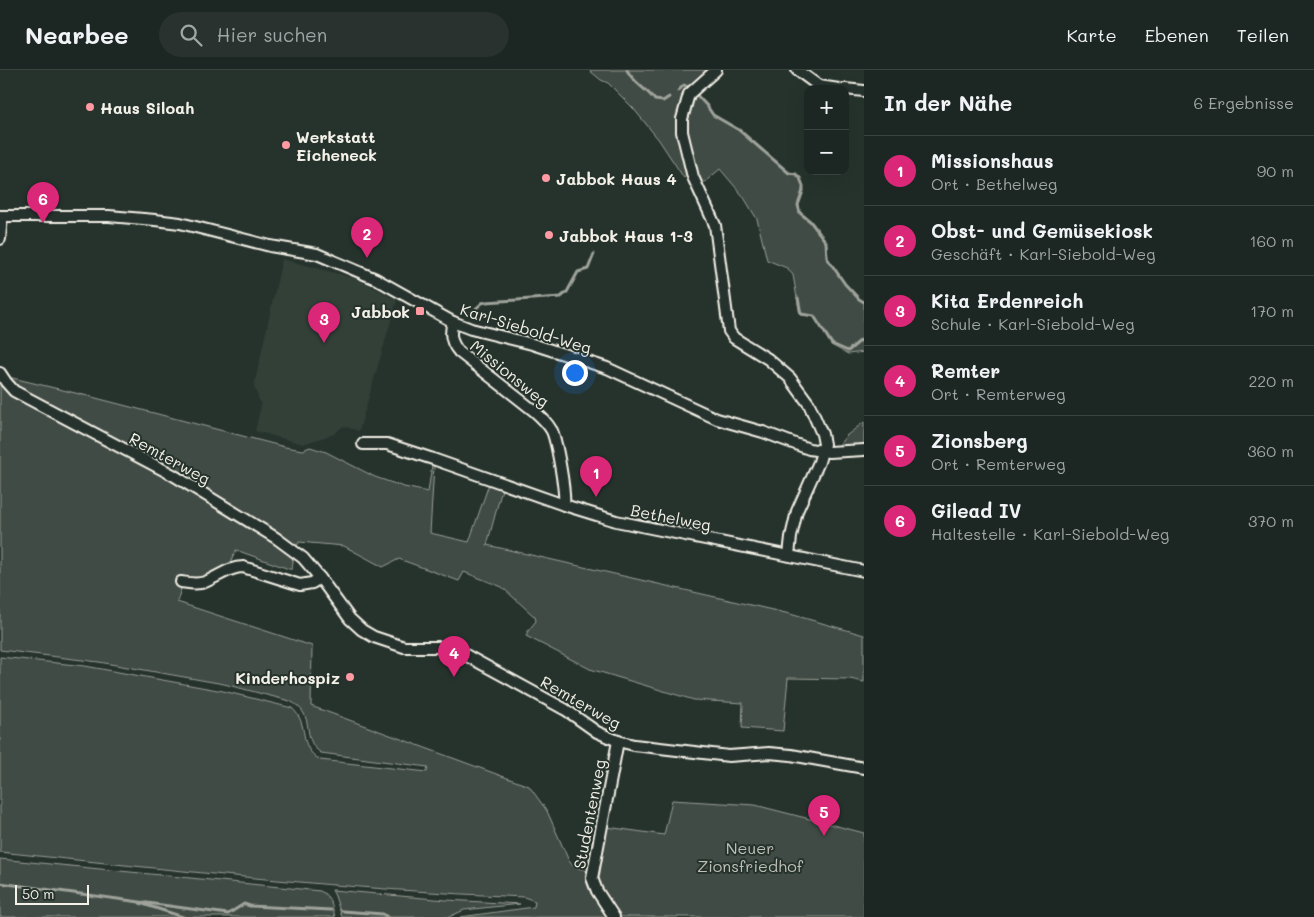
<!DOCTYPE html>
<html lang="de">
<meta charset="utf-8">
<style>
body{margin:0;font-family:Mali,sans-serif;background:#29322f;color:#f1f3f6}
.controls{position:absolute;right:15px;top:15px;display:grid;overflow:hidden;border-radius:10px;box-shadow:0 5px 20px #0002}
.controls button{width:45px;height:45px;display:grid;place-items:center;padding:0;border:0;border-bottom:1px solid #3a4340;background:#1c2622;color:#f1f3f6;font:25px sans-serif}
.scale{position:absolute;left:15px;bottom:12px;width:74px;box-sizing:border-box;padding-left:5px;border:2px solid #f4f1e8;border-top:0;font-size:14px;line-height:18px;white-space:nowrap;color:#f4f1e8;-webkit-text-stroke:4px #26332d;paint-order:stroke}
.you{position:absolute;left:574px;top:302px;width:18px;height:18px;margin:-12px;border:4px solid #fff;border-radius:50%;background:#1a73e8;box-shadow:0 0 0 8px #1a73e833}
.badge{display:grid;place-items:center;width:32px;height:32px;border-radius:50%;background:#db2777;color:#fff;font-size:16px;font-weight:700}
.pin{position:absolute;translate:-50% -41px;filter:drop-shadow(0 1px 2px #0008)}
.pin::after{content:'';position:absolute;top:26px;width:18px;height:15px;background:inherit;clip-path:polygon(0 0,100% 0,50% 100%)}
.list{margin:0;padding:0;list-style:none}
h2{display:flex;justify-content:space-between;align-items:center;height:65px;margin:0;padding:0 20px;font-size:21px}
h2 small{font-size:16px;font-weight:400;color:#a0a5a5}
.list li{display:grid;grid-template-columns:32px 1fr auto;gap:15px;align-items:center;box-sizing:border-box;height:70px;padding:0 20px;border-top:1px solid #3a4340}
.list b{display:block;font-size:19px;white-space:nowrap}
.list p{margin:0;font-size:16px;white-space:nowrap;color:#a0a5a5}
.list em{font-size:16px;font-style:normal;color:#a0a5a5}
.icon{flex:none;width:28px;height:28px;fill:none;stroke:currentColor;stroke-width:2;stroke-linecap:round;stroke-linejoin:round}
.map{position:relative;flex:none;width:864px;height:847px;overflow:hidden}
header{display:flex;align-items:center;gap:30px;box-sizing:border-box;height:70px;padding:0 25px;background:#1c2622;border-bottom:1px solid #3a4340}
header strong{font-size:24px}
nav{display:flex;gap:28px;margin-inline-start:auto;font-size:18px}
.search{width:350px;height:45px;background:#29322f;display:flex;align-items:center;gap:12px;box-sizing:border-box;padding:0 18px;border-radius:28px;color:#a0a5a5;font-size:19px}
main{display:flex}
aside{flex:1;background:#1c2622}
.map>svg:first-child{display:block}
.built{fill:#333f39}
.green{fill:#414b45;stroke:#9a9e96}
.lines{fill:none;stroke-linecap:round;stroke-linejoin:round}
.stream{stroke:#9fa39b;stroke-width:3}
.minor-casing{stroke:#f4f1e8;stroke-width:14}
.minor{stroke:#26332d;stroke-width:10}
.poi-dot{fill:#ff9aa2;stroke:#26332d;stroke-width:2}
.labels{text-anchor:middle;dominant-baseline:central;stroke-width:4;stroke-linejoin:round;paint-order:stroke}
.poi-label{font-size:16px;font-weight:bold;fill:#f4f1e8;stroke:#26332d;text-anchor:start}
.street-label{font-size:16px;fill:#f4f1e8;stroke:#26332d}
.park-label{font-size:16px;fill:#bebfb7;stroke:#26332d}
</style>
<header>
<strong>Nearbee</strong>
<div class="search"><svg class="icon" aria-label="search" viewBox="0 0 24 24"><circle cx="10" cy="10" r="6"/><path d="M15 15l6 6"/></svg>Hier suchen</div>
<nav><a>Karte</a><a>Ebenen</a><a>Teilen</a></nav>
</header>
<main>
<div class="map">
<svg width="864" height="847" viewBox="0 0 864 847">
<rect width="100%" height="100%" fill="#26332d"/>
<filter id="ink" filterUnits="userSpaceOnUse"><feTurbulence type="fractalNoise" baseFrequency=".02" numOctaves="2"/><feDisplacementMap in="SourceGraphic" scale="10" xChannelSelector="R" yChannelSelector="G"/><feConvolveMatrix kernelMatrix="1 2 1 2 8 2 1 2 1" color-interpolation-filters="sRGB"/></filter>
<g filter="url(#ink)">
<polygon class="built" points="282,189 358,209 397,230 359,361 343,356 334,364 303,374 255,361 261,335 254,316"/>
<g class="green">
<polygon points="589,0 711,0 690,18 680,74 686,106 684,108 659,70 633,38 608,13 601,10"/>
<polygon points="695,23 707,36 713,45 739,60 789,103 796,104 800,108 803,116 798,135 800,143 810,151 826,172 828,188 845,214 859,229 864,232 864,282 848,284 831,275 814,246 800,245 793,205 787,198 767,190 757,149 743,126 720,99 700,116 684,58"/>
<path d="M0,305L92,327L285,377L303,380L310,377L326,382L375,407L404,417L428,422L432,395L434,396L430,463L469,472L489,414L502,419L487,475L790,544L864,565V612L850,609L788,608L783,661L742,658L743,633L694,630L590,599L526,566L528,561L536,551L535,547L502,517L464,502L459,511L399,489L383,497L344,476L299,472L292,486L293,492L292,499H289L236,480L229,496C214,504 201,511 184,509L177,532L312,576L311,636L529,716L547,741L569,791L573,796L587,801C582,817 599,834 608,847H460L534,837L535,831L524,827C349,820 174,800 0,782V587L85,596L223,621L292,638C311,656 296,675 320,690L427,702L428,697L321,683C299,668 318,645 290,631L224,614L99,592L0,580Z"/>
<polygon points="864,352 864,374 838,376 846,366"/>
<polygon points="672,730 755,735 864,763 864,847 619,847 598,816 607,757 664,765"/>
<path d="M0,789L320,821C331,826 332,836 335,847H0Z"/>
<polygon points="332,820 446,830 520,834 464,840 449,847 342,847 335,826"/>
</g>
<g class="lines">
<g class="stream">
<path d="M627,0C633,13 646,18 655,30L663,31L669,27"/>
<polyline points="678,21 684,15 690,18"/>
<polyline points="695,23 707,36 713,45 739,60 789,103 796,104 800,108 803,116 803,121 798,135 800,143 810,151 826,172 827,188 845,214 859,229 864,232"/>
<polyline points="798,228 801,244 814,246 832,274 848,281 861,270 864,273"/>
<polyline points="470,244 482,233 486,232 561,227 567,222 578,202 588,199 594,184"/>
<polyline points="0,813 228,844 244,834 250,836 331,840"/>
<polyline points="140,833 183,847"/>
<polyline points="342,841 383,844 387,847"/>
</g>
<defs>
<g id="minor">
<polyline points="716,0 689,24 682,49 682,62 693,107 715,155 729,261 734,268 768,289 790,308 809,334 822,364 824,374 819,392 797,441 791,467 789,485"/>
<polyline points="797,0 819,16 839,19"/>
<polyline points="845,19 864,21"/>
<polyline points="0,146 109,146 155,150 180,153 270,176 317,184 376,209 453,252 471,259 532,274 607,298 717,349 763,362 809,379 829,382 864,380"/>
<polyline points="0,169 2,146"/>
<path d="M453,252C449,264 451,273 459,282L533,340C541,347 547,352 552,361C557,373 566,423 564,435"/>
<polyline points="0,303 6,312 14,321 173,405 276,468 303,488 320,508 350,549 362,560 374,567 404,577 439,577 460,582 566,640 597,662 618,671 634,675 729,686 769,683 791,685 864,698"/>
<polyline points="363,374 387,374 433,389 564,435 616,451 864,501"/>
<path d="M181,512C189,513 197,515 205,512C218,507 229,497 243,497L300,515L312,513L320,508"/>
<polyline points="614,847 597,821 592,808 618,671"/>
</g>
</defs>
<use href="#minor" class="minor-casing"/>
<use href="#minor" class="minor"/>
</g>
</g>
<g class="poi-dot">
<circle cx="90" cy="37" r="5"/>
<circle cx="286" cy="75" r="5"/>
<circle cx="546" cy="108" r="5"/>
<circle cx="549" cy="165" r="5"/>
<rect x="415" y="236" width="10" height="10" rx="2.5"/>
<circle cx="350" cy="607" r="5"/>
</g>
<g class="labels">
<g class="poi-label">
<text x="100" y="37">Haus Siloah</text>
<text x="296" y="66">Werkstatt<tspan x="296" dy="18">Eicheneck</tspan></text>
<text x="556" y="108">Jabbok Haus 4</text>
<text x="559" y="165">Jabbok Haus 1-3</text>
<text x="410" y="241" text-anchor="end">Jabbok</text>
<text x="340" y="607" text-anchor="end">Kinderhospiz</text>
</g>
<g class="street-label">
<text transform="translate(526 258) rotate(17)">Karl-Siebold-Weg</text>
<text transform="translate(510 303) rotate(39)">Missionsweg</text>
<text transform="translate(170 388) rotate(29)">Remterweg</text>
<text transform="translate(671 447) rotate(11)">Bethelweg</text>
<text transform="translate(581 632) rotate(30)">Remterweg</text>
<text transform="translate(589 744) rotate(-79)">Studentenweg</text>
</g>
<g class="park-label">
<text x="750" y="777">Neuer<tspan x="750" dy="18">Zionsfriedhof</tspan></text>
</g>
</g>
</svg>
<div class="controls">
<button>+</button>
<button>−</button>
</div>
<div class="scale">50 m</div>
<div class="you"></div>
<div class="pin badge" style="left:596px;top:427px">1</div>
<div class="pin badge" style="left:367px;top:188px">2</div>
<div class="pin badge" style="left:324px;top:273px">3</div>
<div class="pin badge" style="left:454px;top:607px">4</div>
<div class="pin badge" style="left:824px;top:766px">5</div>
<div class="pin badge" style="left:43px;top:153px">6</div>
</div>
<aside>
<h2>In der Nähe<small>6 Ergebnisse</small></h2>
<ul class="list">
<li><span class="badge">1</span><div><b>Missionshaus</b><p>Ort · Bethelweg</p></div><em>90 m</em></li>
<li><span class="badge">2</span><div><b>Obst- und Gemüsekiosk</b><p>Geschäft · Karl-Siebold-Weg</p></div><em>160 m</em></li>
<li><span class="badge">3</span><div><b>Kita Erdenreich</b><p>Schule · Karl-Siebold-Weg</p></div><em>170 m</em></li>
<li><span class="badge">4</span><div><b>Remter</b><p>Ort · Remterweg</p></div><em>220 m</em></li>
<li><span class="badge">5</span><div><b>Zionsberg</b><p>Ort · Remterweg</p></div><em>360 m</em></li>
<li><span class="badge">6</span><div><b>Gilead IV</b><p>Haltestelle · Karl-Siebold-Weg</p></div><em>370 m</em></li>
</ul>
</aside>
</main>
